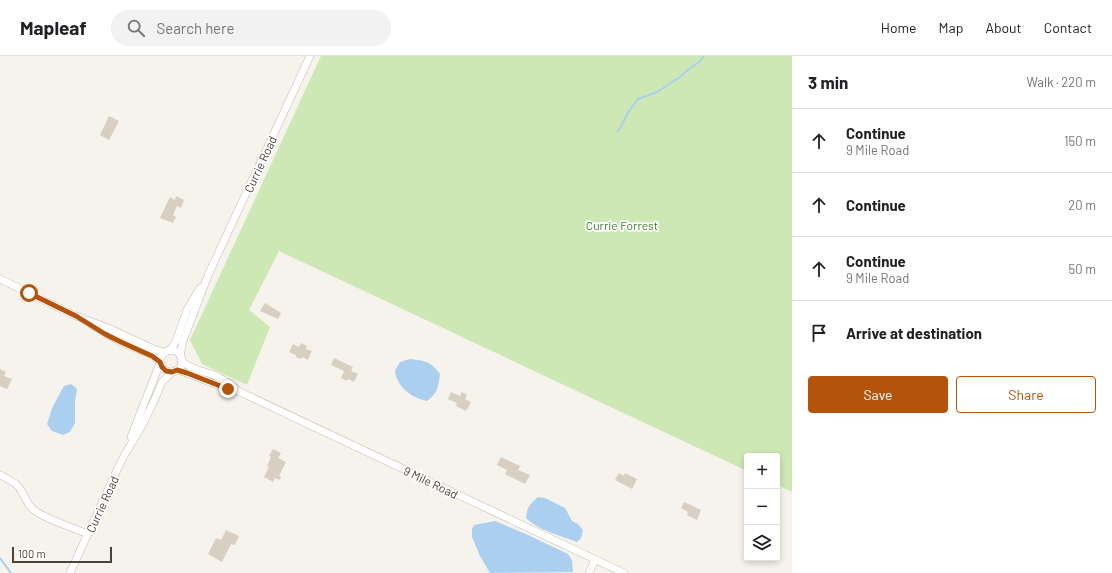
<!DOCTYPE html>
<meta charset="utf-8">
<style>
body{margin:0;font-family:Barlow,sans-serif;background:#f2f2f2;color:#202124}
.controls{position:absolute;right:12px;bottom:12px;display:grid;overflow:hidden;border-radius:4px;box-shadow:0 2px 6px #0003}
.controls button{width:36px;height:36px;display:grid;place-items:center;padding:0;border:0;border-bottom:1px solid #e0e0e0;background:#fff;color:#202124;font:20px sans-serif}
.scale{position:absolute;left:12px;bottom:10px;width:100px;box-sizing:border-box;padding-left:4px;border:2px solid #494439;border-top:0;font-size:11px;line-height:14px;white-space:nowrap;color:#494439;-webkit-text-stroke:3px #fff;paint-order:stroke}
.stop{position:absolute;width:12px;height:12px;margin:-9px;border:3px solid #b45309;border-radius:50%;background:#fff}
.stop.end{background:#b45309;border-color:#fff;box-shadow:0 1px 4px #0008}
.list{margin:0;padding:0;list-style:none}
h2{display:flex;justify-content:space-between;align-items:center;height:52px;margin:0;padding:0 16px;font-size:17px}
h2 small{font-size:13px;font-weight:400;color:#757577}
.list li{display:grid;grid-template-columns:26px 1fr auto;gap:12px;align-items:center;box-sizing:border-box;height:64px;padding:0 16px;border-top:1px solid #e0e0e0}
.list b{display:block;font-size:15px;white-space:nowrap}
.list p{margin:0;font-size:13px;white-space:nowrap;color:#757577}
.list em{font-size:13px;font-style:normal;color:#757577}
.actions{display:flex;gap:8px;padding:12px 16px}
.actions a{flex:1;padding:9px 0;border:1px solid #b45309;border-radius:4px;text-align:center;font-size:14px;color:#b45309}
.actions .main{background:#b45309;color:#fff}
.icon{flex:none;width:22px;height:22px;fill:none;stroke:currentColor;stroke-width:2;stroke-linecap:round;stroke-linejoin:round}
.map{position:relative;flex:none;width:792px;height:517px;overflow:hidden}
header{display:flex;align-items:center;gap:24px;box-sizing:border-box;height:56px;padding:0 20px;background:#fff;border-bottom:1px solid #e0e0e0}
header strong{font-size:19px}
nav{display:flex;gap:22px;margin-inline-start:auto;font-size:14px}
.search{width:280px;height:36px;background:#f2f2f2;display:flex;align-items:center;gap:10px;box-sizing:border-box;padding:0 14px;border-radius:22px;color:#757577;font-size:15px}
main{display:flex}
aside{flex:1;background:#fff}
.map>svg:first-child{display:block}
.green{fill:#cee8b5}
.water{fill:#aacfef}
.lines{fill:none;stroke-linecap:round;stroke-linejoin:round}
.stream{stroke:#aacfef;stroke-width:2}
.building{fill:#d7cfc1}
.minor-casing{stroke:#c1bbae;stroke-width:8}
.minor{stroke:#fff;stroke-width:7}
.route{stroke:#b45309;stroke-width:5}
.labels{text-anchor:middle;dominant-baseline:central;stroke-width:3.5;stroke-linejoin:round;paint-order:stroke}
.street-label{font-size:12px;fill:#494439;stroke:#fff}
.park-label{font-size:12px;fill:#457b2c;stroke:#fff}
</style>
<header>
<strong>Mapleaf</strong>
<div class="search"><svg class="icon" aria-label="search" viewBox="0 0 24 24"><circle cx="10" cy="10" r="6"/><path d="M15 15l6 6"/></svg>Search here</div>
<nav><a>Home</a><a>Map</a><a>About</a><a>Contact</a></nav>
</header>
<main>
<div class="map">
<svg width="792" height="517" viewBox="0 0 792 517">
<rect width="100%" height="100%" fill="#f5f3eb"/>
<polygon class="green" points="321,0 792,0 792,436 777,429 777,400 747,400 747,415 279,195 249,254 270,271 247,329 202,308 190,284"/>
<g class="water">
<path d="M410,303C426,305 430,305 440,318C438,331 438,337 427,345C412,342 397,331 395,315L400,306Z"/>
<polygon points="71,328 77,333 75,345 75,367 70,376 63,379 52,375 47,368 53,350 64,330"/>
<path d="M538,441L545,442L565,452L572,465L578,468L583,474L581,482L577,486C560,479 539,475 526,462C527,451 530,448 538,441Z"/>
<polygon points="495,465 528,479 568,498 572,504 573,516 490,517 480,500 472,481 472,473 474,469"/>
</g>
<g class="lines">
<g class="stream">
<polyline points="617,76 620,72 629,55 638,43 657,36 680,21 689,13 699,6 704,0"/>
<polyline points="0,502 11,517"/>
</g>
</g>
<g class="building">
<polygon points="109,60 119,65 109,84 100,79"/>
<polygon points="176,140 184,144 181,152 177,150 173,159 176,161 173,167 160,162 170,141 175,144"/>
<polygon points="265,247 281,257 278,263 260,255"/>
<polygon points="301,287 307,290 306,293 312,295 308,304 302,301 301,303 296,301 296,299 289,296 293,288 299,291"/>
<polygon points="334,302 353,311 351,315 358,318 354,326 348,323 347,325 341,322 344,315 331,309"/>
<polygon points="0,313 6,316 4,320 12,323 7,333 0,330"/>
<polygon points="451,336 460,340 462,336 467,339 465,343 471,346 466,355 456,350 457,347 448,343"/>
<polygon points="273,393 281,397 278,402 286,406 279,420 281,421 280,424 275,422 273,426 264,421 269,411 267,410 271,401 269,400"/>
<polygon points="501,401 520,410 518,414 530,419 525,428 505,418 507,414 497,409"/>
<polygon points="619,417 624,420 625,417 637,423 632,433 615,424"/>
<polygon points="684,446 701,454 697,464 687,459 688,456 681,452"/>
<polygon points="226,474 239,480 235,489 231,488 222,506 208,498 216,482 221,484"/>
</g>
<g class="lines">
<defs>
<g id="minor">
<polyline points="0,223 76,260 108,272 151,292 165,297"/>
<polyline points="92,269 121,286 150,298 160,306"/>
<circle cx="171" cy="305" r="11"/>
<polyline points="170,295 176,285 187,254 200,232"/>
<polyline points="180,299 183,285 209,217 310,0"/>
<path d="M181,305C191,313 202,315 214,319C223,323 231,328 238,335"/>
<path d="M177,314C198,320 217,331 238,335L624,517"/>
<polyline points="131,381 160,307"/>
<path d="M0,419C8,423 18,427 22,436C26,442 27,449 34,454C47,464 72,471 88,478"/>
<polyline points="70,517 117,414 124,400 143,368 154,345 162,326 172,316"/>
<polyline points="589,517 595,504"/>
</g>
</defs>
<use href="#minor" class="minor-casing"/>
<use href="#minor" class="minor"/>
</g>
<g class="lines">
<polyline class="route" points="29,237 76,260 105,278 121,286 152,300 160,306 162,311 166,315 172,316 177,314 187,317 228,333"/>
</g>
<g class="labels">
<g class="street-label">
<text transform="translate(260 108) rotate(-65)">Currie Road</text>
<text transform="translate(431 426) rotate(26)">9 Mile Road</text>
<text transform="translate(102 448) rotate(-65)">Currie Road</text>
</g>
<g class="park-label">
<text x="622" y="169">Currie Forrest</text>
</g>
</g>
</svg>
<div class="controls">
<button>+</button>
<button>−</button>
<button><svg class="icon" aria-label="layers" viewBox="0 0 24 24"><path d="M12 4l9 5-9 5-9-5zM3 14l9 5 9-5"/></svg></button>
</div>
<div class="scale">100 m</div>
<div class="stop" style="left:29px;top:237px"></div>
<div class="stop end" style="left:228px;top:333px"></div>
</div>
<aside>
<h2>3 min<small>Walk · 220 m</small></h2>
<ul class="list">
<li><svg class="icon" aria-label="ahead" viewBox="0 0 24 24"><path d="M12 20V5M6 11l6-6 6 6"/></svg><div><b>Continue</b><p>9 Mile Road</p></div><em>150 m</em></li>
<li><svg class="icon" aria-label="ahead" viewBox="0 0 24 24"><path d="M12 20V5M6 11l6-6 6 6"/></svg><div><b>Continue</b></div><em>20 m</em></li>
<li><svg class="icon" aria-label="ahead" viewBox="0 0 24 24"><path d="M12 20V5M6 11l6-6 6 6"/></svg><div><b>Continue</b><p>9 Mile Road</p></div><em>50 m</em></li>
<li><svg class="icon" aria-label="arrive" viewBox="0 0 24 24"><path d="M6 21V4h12l-3 4 3 4H6"/></svg><div><b>Arrive at destination</b></div></li>
</ul>
<div class="actions"><a class="main">Save</a><a>Share</a></div>
</aside>
</main>
